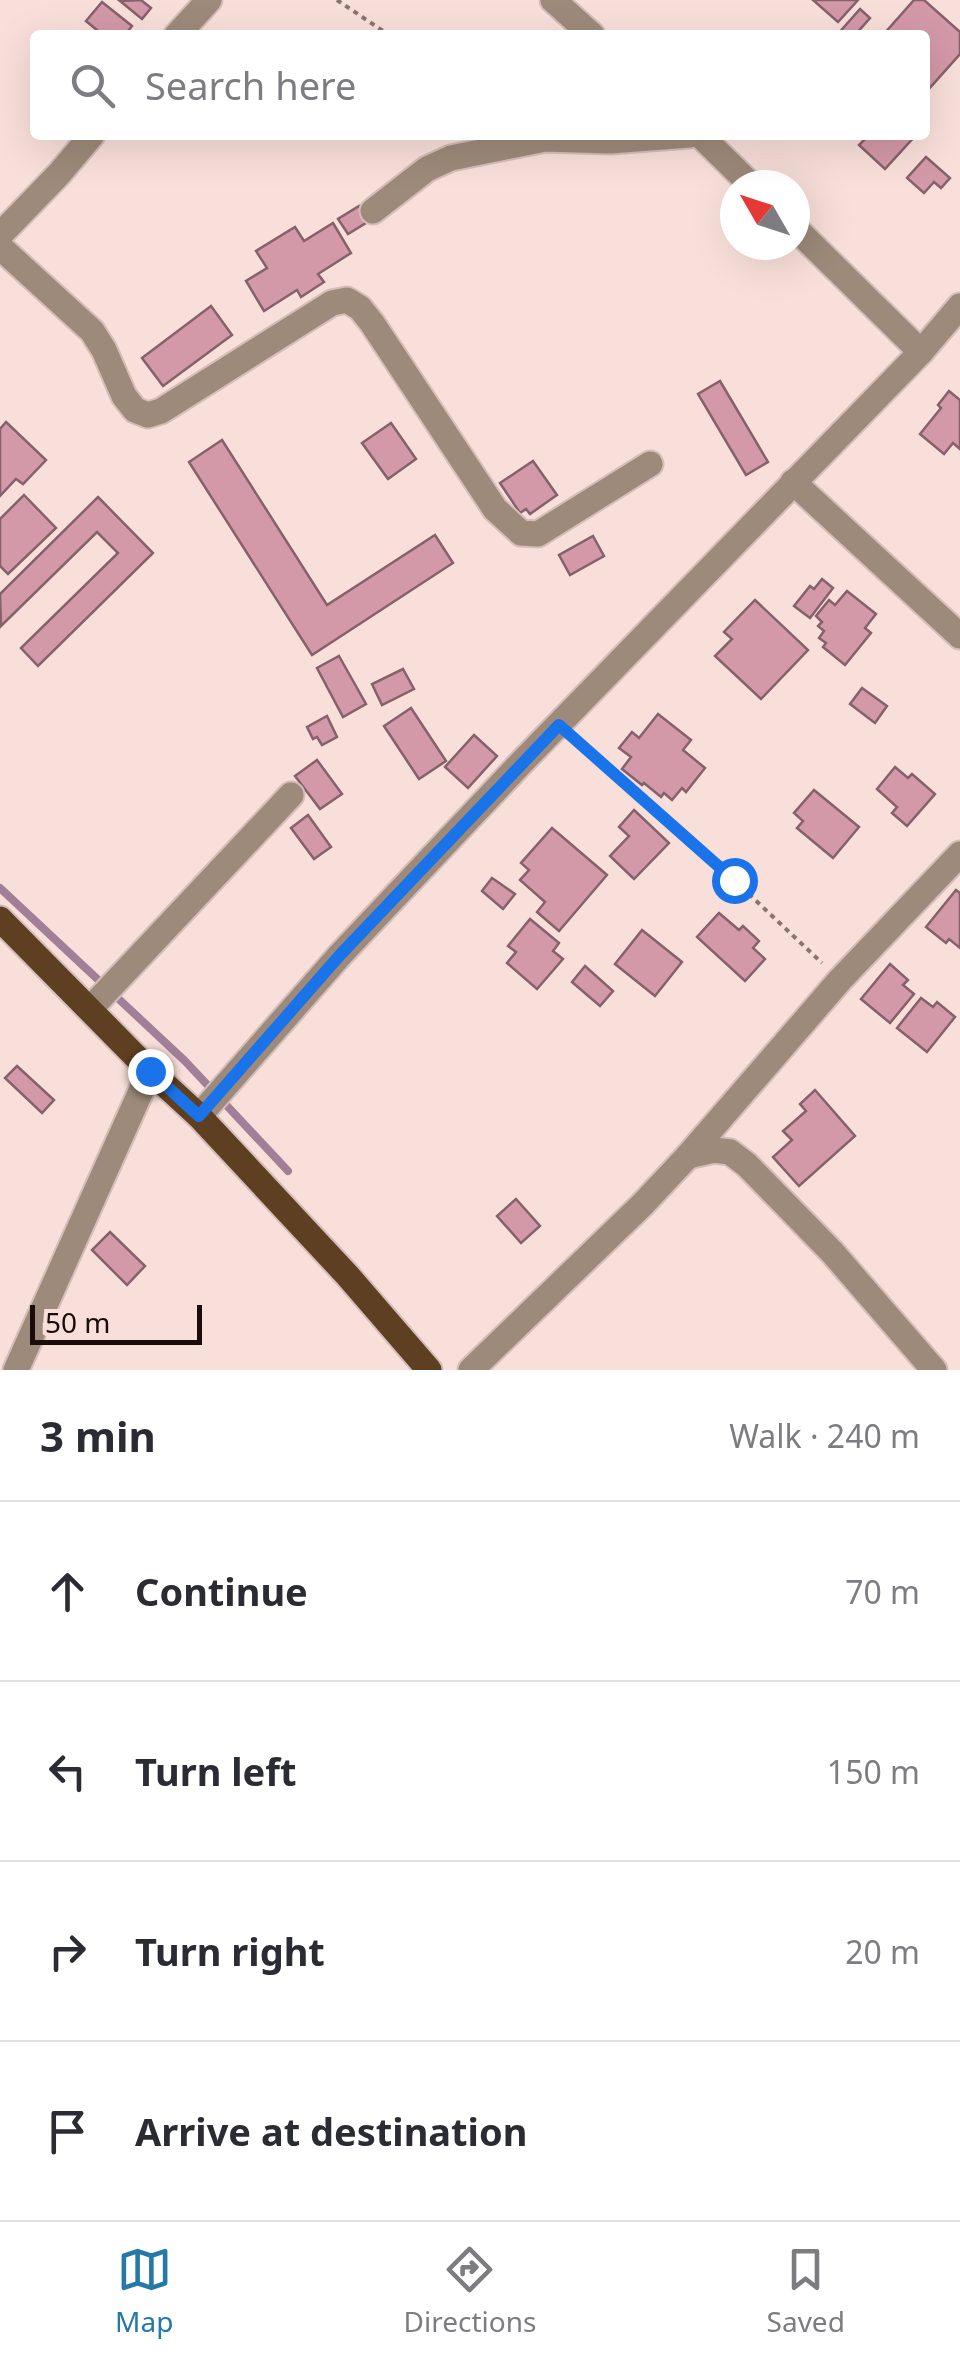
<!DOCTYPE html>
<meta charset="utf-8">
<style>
body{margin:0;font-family:"Noto Sans",sans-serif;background:#f7f7f7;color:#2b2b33}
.compass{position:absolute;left:720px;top:170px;width:90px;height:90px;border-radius:50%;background:#fff;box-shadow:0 10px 40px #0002;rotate:309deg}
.scale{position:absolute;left:30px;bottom:25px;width:172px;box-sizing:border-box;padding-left:10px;border:5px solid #1a0c0a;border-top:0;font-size:28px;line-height:35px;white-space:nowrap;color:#1a0c0a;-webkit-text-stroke:8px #f9dfda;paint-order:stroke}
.stop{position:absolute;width:30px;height:30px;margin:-22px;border:8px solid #1a73e8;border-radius:50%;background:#fff}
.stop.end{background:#1a73e8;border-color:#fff;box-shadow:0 2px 10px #0008}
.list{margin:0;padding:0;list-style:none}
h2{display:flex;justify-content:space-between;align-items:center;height:130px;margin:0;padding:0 40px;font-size:42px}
h2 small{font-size:32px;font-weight:400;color:#7c7c81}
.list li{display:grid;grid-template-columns:65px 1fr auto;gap:30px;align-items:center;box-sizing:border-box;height:180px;padding:0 40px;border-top:2px solid #e1e1e2}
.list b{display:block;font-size:38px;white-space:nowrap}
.list em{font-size:32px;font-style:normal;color:#7c7c81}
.icon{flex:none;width:55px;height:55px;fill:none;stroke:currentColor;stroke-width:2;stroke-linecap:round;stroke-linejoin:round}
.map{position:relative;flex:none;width:960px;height:1370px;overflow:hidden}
.search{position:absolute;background:#fff;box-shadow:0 10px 40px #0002;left:30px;right:30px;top:30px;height:110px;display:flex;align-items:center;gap:25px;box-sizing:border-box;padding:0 35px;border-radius:10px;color:#7c7c81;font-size:38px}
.sheet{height:850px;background:#fff}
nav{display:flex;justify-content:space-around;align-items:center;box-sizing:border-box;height:140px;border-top:2px solid #e1e1e2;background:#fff;font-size:28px;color:#7c7c81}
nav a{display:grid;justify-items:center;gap:5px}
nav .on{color:#2678a9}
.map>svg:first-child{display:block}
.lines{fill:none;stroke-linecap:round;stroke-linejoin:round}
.stream{stroke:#a27f99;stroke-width:8}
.building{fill:#d499a9;stroke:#85616b;stroke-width:2.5}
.minor-casing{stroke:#d5bdb9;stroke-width:29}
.major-casing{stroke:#d5bdb9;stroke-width:29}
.path{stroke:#887471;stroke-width:4;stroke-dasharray:5 5;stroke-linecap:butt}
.minor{stroke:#9d8a7a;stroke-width:25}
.major{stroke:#5f3f22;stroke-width:25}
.route{stroke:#1a73e8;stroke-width:12}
</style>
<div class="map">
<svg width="960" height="1370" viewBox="0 0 960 1370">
<rect width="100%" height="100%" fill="#f9dfda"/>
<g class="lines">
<polyline class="stream" points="0,888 185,1061 288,1171"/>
</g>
<g class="building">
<polygon points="141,0 151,8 142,19 120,1"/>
<polygon points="813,0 858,0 838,22"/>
<polygon points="914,0 924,0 960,32 960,54 927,91 925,35 883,35"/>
<polygon points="102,2 132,26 125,35 103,35 86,21"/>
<polygon points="860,9 870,18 855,35 837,35"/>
<polygon points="869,135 916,135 885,169 859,145"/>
<polygon points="926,157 950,178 941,188 934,182 924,193 907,178"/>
<polygon points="359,206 369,221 348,234 338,219"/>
<polygon points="333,223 351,253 318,274 324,282 301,297 297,290 264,311 246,281 267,268 256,251 295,227 304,241"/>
<polygon points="211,306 232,335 163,386 142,358"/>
<polygon points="720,381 768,462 746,475 698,394"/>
<polygon points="949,391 960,400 960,449 953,443 944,454 920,434 941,408 938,405"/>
<polygon points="6,422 46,460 23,484 16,479 0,496 0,429"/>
<polygon points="391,423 416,459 388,479 362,443"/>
<polygon points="222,440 327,605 435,535 453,563 312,655 189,462"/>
<polygon points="533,461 557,495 530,514 526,509 520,513 500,483"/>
<polygon points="24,495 56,528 8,574 0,566 0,519"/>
<polygon points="98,497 153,553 38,666 21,648 118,553 97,532 1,626 0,594"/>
<polygon points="593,536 604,556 570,575 559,555"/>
<polygon points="822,579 833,588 810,618 794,606 810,586 814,589"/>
<polygon points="847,591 876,614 865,628 871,633 845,665 823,647 826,643 819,638 824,631 818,626 822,622 816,616 829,600 835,605"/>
<polygon points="755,600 808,650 761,699 715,656 732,639 724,632"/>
<polygon points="339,656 366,704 343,717 317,668"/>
<polygon points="403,669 414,689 382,705 372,684"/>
<polygon points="862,688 887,706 875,723 850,704"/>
<polygon points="411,708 446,761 419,779 384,726"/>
<polygon points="658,714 691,740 683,750 705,768 686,792 682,788 672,800 664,793 661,797 644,783 642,785 622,769 631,757 619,748 632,732 639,738"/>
<polygon points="327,716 337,737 322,745 317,737 313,739 307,727"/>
<polygon points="474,735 497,756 468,788 445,767"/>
<polygon points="317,760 342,794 320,809 295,776"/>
<polygon points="895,767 908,778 912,774 935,794 907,826 892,813 897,807 877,789"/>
<polygon points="814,790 859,827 833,858 797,828 803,821 794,813"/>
<polygon points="634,810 669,843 634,879 610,856 629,836 619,827"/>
<polygon points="308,815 331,847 314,859 291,828"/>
<polygon points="552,828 607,875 559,931 537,912 545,902 520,880 529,870 521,863"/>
<polygon points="492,878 515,894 503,909 482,891"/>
<polygon points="956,890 960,893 960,948 949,939 946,943 926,927"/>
<polygon points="719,913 739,930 743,926 759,941 753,948 765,959 745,981 697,937"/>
<polygon points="530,919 559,943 553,951 563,959 537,989 507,963 516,952 508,946"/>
<polygon points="642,930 682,962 655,996 615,964"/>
<polygon points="890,964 908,980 903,985 914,994 890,1023 861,999"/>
<polygon points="585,966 613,991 600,1006 572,982"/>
<polygon points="921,998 933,1007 937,1002 955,1017 927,1052 897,1028"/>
<polygon points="17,1066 54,1100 42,1113 5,1078"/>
<polygon points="815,1090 855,1136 799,1186 773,1157 792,1140 783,1131 806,1111 800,1104"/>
<polygon points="516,1199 540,1226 521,1243 497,1216"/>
<polygon points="110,1232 145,1266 127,1285 92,1250"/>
</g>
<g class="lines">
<defs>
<g id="minor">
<polyline points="553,0 592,35"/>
<polyline points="177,35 209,0"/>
<polyline points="700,135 751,185"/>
<polyline points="373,211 427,169 451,158 545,139 610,141 689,135"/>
<polyline points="795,228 921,352"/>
<polyline points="0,235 59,174 92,135"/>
<polyline points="0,247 92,331 104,350 124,396 135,410 148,415 161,411 332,303 347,300 360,308 372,323 495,509 521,533 538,534 650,464"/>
<polyline points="793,482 960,636"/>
<polyline points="90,1009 291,795"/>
<polyline points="199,1116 340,955 522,762 921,352 960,306"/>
<polyline points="688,1156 714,1150 730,1152 747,1165 832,1252 934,1370"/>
<polyline points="16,1370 150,1071"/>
<polyline points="471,1370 642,1205 688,1156 840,980 960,854"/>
</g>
<polyline id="major" points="0,919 150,1071 199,1116 348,1276 429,1370"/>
</defs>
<use href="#minor" class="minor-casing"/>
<use href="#major" class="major-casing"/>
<g class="path">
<polyline points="337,0 389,35"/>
<polyline points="577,741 734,880 822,963"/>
</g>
<use href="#minor" class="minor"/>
<use href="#major" class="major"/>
</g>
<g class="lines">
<polyline class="route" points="150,1071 199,1116 340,955 559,725 734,880"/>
</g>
</svg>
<svg class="compass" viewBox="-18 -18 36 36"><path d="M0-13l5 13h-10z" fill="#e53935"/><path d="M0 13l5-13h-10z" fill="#7c7c81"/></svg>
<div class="scale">50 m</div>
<div class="stop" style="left:734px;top:880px"></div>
<div class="stop end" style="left:150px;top:1071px"></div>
<div class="search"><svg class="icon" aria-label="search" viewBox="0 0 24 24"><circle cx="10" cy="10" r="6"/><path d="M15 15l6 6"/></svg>Search here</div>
</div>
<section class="sheet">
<h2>3 min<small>Walk · 240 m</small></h2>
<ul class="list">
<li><svg class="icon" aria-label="ahead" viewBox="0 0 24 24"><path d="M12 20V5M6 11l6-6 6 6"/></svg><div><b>Continue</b></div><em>70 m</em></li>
<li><svg class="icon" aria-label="left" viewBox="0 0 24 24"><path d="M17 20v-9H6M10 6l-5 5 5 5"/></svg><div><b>Turn left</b></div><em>150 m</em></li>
<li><svg class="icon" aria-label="right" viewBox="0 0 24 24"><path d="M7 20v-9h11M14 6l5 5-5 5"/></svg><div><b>Turn right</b></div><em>20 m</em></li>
<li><svg class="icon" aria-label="arrive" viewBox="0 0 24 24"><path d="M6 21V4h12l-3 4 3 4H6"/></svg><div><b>Arrive at destination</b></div></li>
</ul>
</section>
<nav>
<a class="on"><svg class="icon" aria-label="map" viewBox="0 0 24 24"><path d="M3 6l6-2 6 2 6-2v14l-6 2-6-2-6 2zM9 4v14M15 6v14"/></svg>Map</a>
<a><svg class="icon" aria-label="directions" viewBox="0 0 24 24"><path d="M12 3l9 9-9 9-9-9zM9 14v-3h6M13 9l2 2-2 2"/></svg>Directions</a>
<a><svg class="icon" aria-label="saved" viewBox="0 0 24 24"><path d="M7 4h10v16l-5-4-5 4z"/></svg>Saved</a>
</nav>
